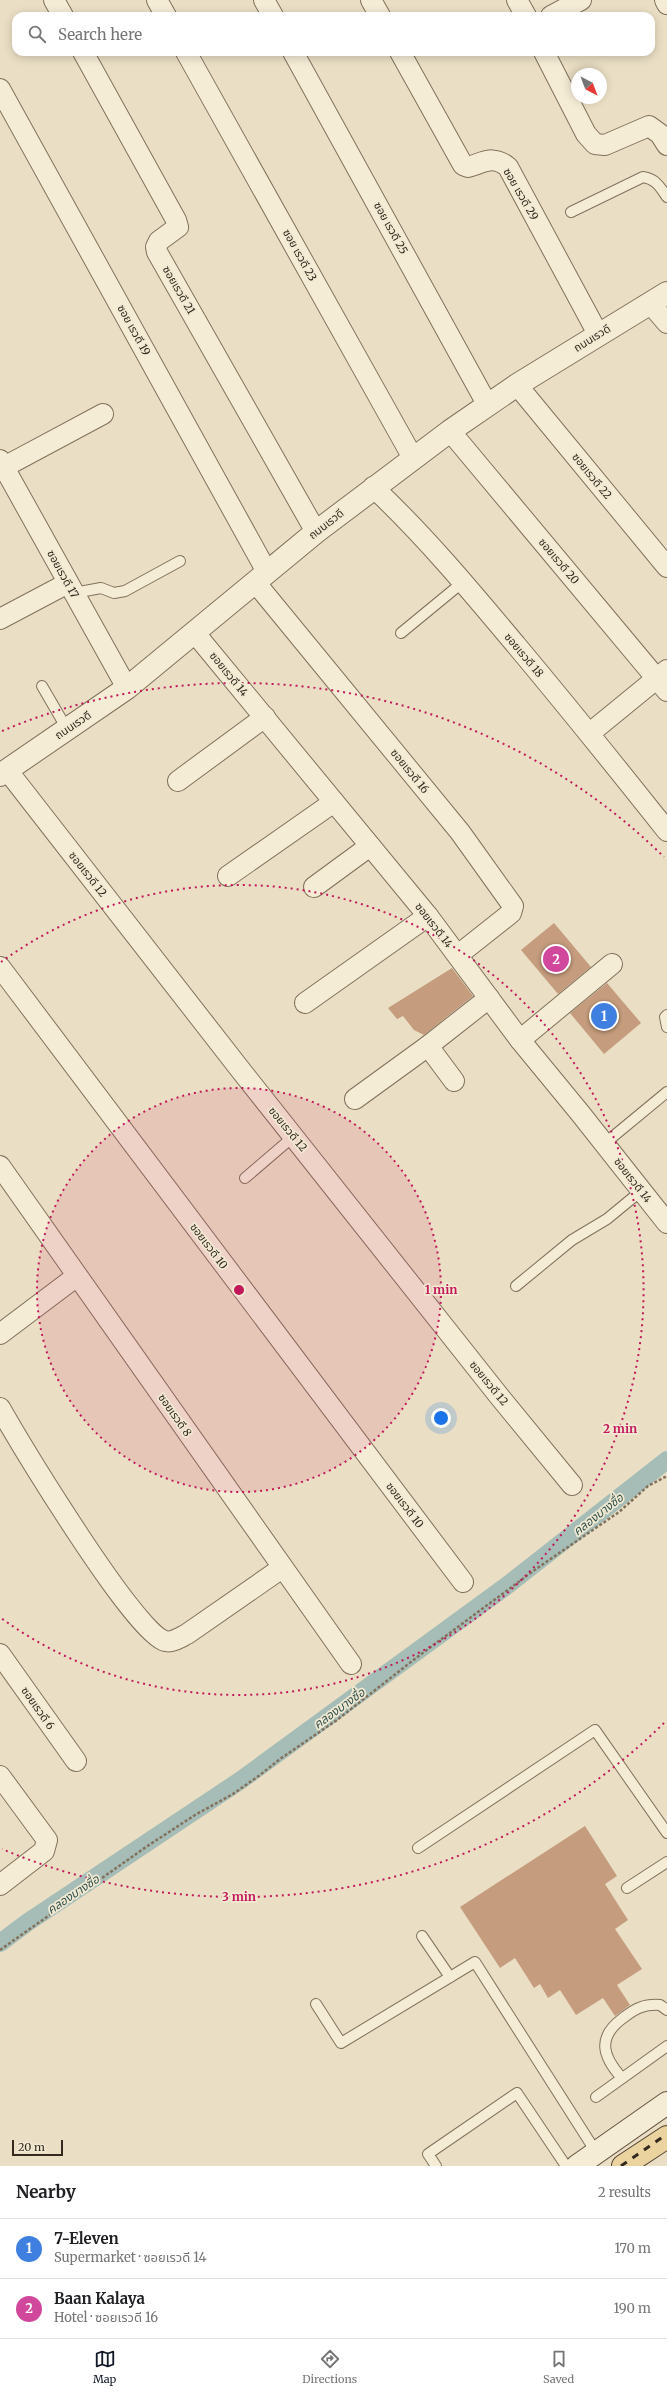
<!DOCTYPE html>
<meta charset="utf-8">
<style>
body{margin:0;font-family:Merriweather,"Noto Sans Thai",serif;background:#f6f6f6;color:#202124}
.compass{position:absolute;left:571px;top:68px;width:36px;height:36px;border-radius:50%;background:#fff;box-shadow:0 2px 10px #0003;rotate:138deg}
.scale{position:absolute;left:12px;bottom:10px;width:51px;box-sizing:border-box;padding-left:4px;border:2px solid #34291f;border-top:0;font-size:11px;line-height:14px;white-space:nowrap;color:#34291f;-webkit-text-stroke:3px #f2e9d2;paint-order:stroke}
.you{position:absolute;left:441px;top:1418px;width:14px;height:14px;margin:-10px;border:3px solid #fff;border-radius:50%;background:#1a73e8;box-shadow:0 0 0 6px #1a73e833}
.badge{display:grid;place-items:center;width:26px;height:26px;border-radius:50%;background:#111827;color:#fff;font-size:13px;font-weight:700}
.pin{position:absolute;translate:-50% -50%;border:2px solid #fff;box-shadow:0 1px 4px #0006}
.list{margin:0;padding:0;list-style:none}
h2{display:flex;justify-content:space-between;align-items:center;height:52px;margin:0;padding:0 16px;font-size:17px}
h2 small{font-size:13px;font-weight:400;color:#757577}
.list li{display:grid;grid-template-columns:26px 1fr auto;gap:12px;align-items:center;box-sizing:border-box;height:60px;padding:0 16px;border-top:1px solid #e0e0e0}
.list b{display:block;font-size:15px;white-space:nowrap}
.list p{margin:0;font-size:13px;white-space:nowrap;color:#757577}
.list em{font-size:13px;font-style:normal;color:#757577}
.icon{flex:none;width:22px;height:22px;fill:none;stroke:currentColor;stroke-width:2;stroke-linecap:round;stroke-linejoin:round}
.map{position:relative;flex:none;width:667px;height:2166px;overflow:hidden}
.search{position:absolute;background:#fff;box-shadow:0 2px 10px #0003;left:12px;right:12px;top:12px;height:44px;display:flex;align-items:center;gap:10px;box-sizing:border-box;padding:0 14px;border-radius:12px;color:#757577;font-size:15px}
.sheet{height:172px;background:#fff}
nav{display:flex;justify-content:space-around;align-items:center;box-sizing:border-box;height:56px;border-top:1px solid #e0e0e0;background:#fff;font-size:11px;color:#757577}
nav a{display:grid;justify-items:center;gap:2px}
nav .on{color:#111827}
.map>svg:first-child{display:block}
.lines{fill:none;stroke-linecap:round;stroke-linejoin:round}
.canal{stroke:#a5bdb6;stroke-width:18}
.building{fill:#c59c7d}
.service-casing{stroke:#82715c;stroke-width:12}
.minor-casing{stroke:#82715c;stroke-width:22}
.tertiary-casing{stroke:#82715c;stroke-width:24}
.secondary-casing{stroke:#64523f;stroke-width:24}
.primary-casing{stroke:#503f30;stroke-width:24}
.path{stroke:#82715c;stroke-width:2.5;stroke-dasharray:3 2;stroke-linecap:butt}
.service{stroke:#f5ecd6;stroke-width:10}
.minor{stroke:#f5ecd6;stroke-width:20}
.tertiary{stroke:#f5ecd6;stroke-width:22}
.secondary{stroke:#f5ecd6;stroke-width:22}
.primary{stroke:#ead39e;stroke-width:22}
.rail{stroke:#34291f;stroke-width:3;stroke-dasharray:7 7;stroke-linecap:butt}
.ring{fill:none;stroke:#c2185b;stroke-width:2;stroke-dasharray:2 4}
.labels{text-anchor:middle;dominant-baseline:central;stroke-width:3.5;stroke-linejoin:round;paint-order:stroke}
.street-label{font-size:11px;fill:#34291f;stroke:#f2e9d2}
.water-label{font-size:12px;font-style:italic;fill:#2f5250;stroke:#f2e9d2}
.centre{fill:#c2185b;stroke:#f2e9d2;stroke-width:2}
.ring-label{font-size:12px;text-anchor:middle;font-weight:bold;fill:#c2185b;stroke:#f2e9d2;stroke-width:3.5;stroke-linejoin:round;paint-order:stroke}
</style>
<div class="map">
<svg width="667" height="2166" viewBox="0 0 667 2166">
<rect width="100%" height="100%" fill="#eadfc4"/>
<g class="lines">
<polyline class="canal" points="0,1943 28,1922 241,1780 509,1584 667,1460"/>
</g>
<g class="building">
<polygon points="554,923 591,967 558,994 521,950"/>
<polygon points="452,968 473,996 424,1035 414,1030 403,1016 397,1019 388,1008"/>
<polygon points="607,983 641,1023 604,1054 570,1013"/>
<polygon points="585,1826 617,1876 605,1884 628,1920 615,1929 642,1969 617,1985 630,2005 615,2016 603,1998 576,2015 560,1990 548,1998 540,1984 534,1988 515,1958 500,1968 460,1907"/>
</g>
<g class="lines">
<defs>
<g id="service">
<path d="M571,212L643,177C656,179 660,187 667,197"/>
<polyline points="74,593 101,588 114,593 125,591 180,561"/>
<polyline points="401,633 463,582"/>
<polyline points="42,686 67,729"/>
<polyline points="667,1015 665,1017 667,1027"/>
<polyline points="604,1144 667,1092"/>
<polyline points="245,1178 294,1136"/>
<polyline points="516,1286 572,1240 607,1219 641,1191"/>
<polyline points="418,1848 595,1730 667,1833"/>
<polyline points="627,1888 667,1862"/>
<polyline points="422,1936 450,1977"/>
<polyline points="316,2004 341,2043 475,1962 596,2152"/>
<path d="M622,2078C602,2056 597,2037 623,2018C636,2008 644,2004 660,2005L667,2010"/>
<polyline points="596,2097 667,2046"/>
<polyline points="436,2166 428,2154 517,2093 566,2166"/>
</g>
<g id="minor">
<polyline points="54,0 63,16"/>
<polyline points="157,0 166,16"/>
<polyline points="264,0 273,16"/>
<polyline points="371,0 380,16"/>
<polyline points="517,0 526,16"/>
<polyline points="665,0 667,4"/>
<polyline points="551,16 581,0"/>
<polyline points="83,52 176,220 178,227 159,241 156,247 157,252 316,532"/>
<polyline points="186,52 413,458"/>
<polyline points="293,52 487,404"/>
<path d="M400,52L463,165L468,167C485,162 493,155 508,167L598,334"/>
<polyline points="544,52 586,134 595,144 605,145 649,126 660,134 667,145"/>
<polyline points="0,89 267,572"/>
<polyline points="650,303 667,323"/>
<polyline points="517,385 667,567"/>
<polyline points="450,431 667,691"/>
<polyline points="0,460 127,688"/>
<polyline points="4,467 103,414"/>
<path d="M373,487C425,536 470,590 516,645C567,706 617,768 667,831"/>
<polyline points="255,582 460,832 513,906 511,913 458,955"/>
<polyline points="0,619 68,583"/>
<polyline points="194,632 428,916 520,1040 580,1113 667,1223"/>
<polyline points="590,733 667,670"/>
<polyline points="7,770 239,1068 499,1396 572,1485"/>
<polyline points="178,781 265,717"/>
<polyline points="228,876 334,802"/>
<polyline points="314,887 370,846"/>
<polyline points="0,967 463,1582"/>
<polyline points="305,1003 428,916"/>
<polyline points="520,1040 612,964"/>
<polyline points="428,1046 454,1081"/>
<polyline points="355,1099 428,1046 489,998"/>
<polyline points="0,1166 351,1664"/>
<polyline points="0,1334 77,1276"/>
<path d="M0,1408C20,1443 135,1634 165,1641C172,1643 181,1637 187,1634L282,1568"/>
<polyline points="0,1654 76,1761"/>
<polyline points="0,1776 47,1840 44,1851 0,1885"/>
</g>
<polyline id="tertiary" points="0,775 127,688 316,532 450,431 517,385 667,293"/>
<polyline id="secondary" points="577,2166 667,2103"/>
<polyline id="primary" points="623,2166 667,2137"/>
</defs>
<use href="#service" class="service-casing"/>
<use href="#minor" class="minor-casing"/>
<use href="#tertiary" class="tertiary-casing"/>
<use href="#secondary" class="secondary-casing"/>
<use href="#primary" class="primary-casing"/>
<polyline class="path" points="0,1950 146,1847 195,1815 233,1794 260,1775 280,1759 337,1720 416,1658 536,1569 619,1512 648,1486 667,1476"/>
<use href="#service" class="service"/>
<use href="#minor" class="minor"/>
<use href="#tertiary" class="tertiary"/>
<use href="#secondary" class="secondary"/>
<use href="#primary" class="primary"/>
<polyline class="rail" points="621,2166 667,2134"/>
</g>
<circle cx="239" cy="1290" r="202" fill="#c2185b" fill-opacity=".12"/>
<g class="ring">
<circle cx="239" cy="1290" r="202"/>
<path d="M1 962A405 405 0 1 1 1 1618"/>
<path d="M664 1723A607 607 0 0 1 2 1849M2 731A607 607 0 0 1 664 857"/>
</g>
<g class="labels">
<g class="street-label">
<text transform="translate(521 194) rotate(60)">ซอย เรวดี 29</text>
<text transform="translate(391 228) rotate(61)">ซอย เรวดี 25</text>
<text transform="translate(300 255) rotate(61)">ซอย เรวดี 23</text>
<text transform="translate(179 290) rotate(60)">ซอยเรวดี 21</text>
<text transform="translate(134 330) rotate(61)">ซอย เรวดี 19</text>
<text transform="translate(592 338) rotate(-32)">ถนนเรวดี</text>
<text transform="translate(592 476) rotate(51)">ซอยเรวดี 22</text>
<text transform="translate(326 524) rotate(-38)">ถนนเรวดี</text>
<text transform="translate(559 561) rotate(50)">ซอยเรวดี 20</text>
<text transform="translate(63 574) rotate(61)">ซอยเรวดี 17</text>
<text transform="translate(524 655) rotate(50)">ซอยเรวดี 18</text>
<text transform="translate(229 674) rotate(51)">ซอยเรวดี 14</text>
<text transform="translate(73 725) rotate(-34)">ถนนเรวดี</text>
<text transform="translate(410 771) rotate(51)">ซอยเรวดี 16</text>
<text transform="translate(88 874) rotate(52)">ซอยเรวดี 12</text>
<text transform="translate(434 925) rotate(52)">ซอยเรวดี 14</text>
<text transform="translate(288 1129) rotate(51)">ซอยเรวดี 12</text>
<text transform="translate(633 1180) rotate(52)">ซอยเรวดี 14</text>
<text transform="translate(209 1246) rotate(53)">ซอยเรวดี 10</text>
<text transform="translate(489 1383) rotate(51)">ซอยเรวดี 12</text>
<text transform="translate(175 1415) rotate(55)">ซอยเรวดี 8</text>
<text transform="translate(405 1505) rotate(53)">ซอยเรวดี 10</text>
<text transform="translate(38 1708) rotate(55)">ซอยเรวดี 6</text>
</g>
<g class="water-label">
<text transform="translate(598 1514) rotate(-38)">คลองบางซื่อ</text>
<text transform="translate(339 1708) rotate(-36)">คลองบางซื่อ</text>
<text transform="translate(73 1894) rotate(-34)">คลองบางซื่อ</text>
</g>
</g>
<circle cx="239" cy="1290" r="6" class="centre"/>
<g class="ring-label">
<text x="441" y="1294">1 min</text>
<text x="620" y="1433">2 min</text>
<text x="239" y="1901">3 min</text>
</g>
</svg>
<svg class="compass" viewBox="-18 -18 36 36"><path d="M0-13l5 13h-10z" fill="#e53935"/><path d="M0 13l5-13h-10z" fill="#757577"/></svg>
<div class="scale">20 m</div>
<div class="you"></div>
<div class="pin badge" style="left:604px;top:1016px;background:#3f7fe0">1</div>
<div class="pin badge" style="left:556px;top:959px;background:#d1479c">2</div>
<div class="search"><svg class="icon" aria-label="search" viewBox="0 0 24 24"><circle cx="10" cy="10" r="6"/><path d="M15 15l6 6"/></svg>Search here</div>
</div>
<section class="sheet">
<h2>Nearby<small>2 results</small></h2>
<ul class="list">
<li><span class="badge" style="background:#3f7fe0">1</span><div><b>7-Eleven</b><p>Supermarket · ซอยเรวดี 14</p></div><em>170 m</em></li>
<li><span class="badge" style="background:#d1479c">2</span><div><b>Baan Kalaya</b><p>Hotel · ซอยเรวดี 16</p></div><em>190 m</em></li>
</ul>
</section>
<nav>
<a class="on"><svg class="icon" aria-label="map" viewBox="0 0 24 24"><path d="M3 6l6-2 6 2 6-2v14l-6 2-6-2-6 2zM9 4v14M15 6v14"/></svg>Map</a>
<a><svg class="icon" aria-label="directions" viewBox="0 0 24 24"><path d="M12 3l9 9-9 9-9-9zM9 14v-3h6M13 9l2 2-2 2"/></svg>Directions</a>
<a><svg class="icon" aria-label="saved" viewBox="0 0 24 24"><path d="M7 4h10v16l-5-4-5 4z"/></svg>Saved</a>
</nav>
